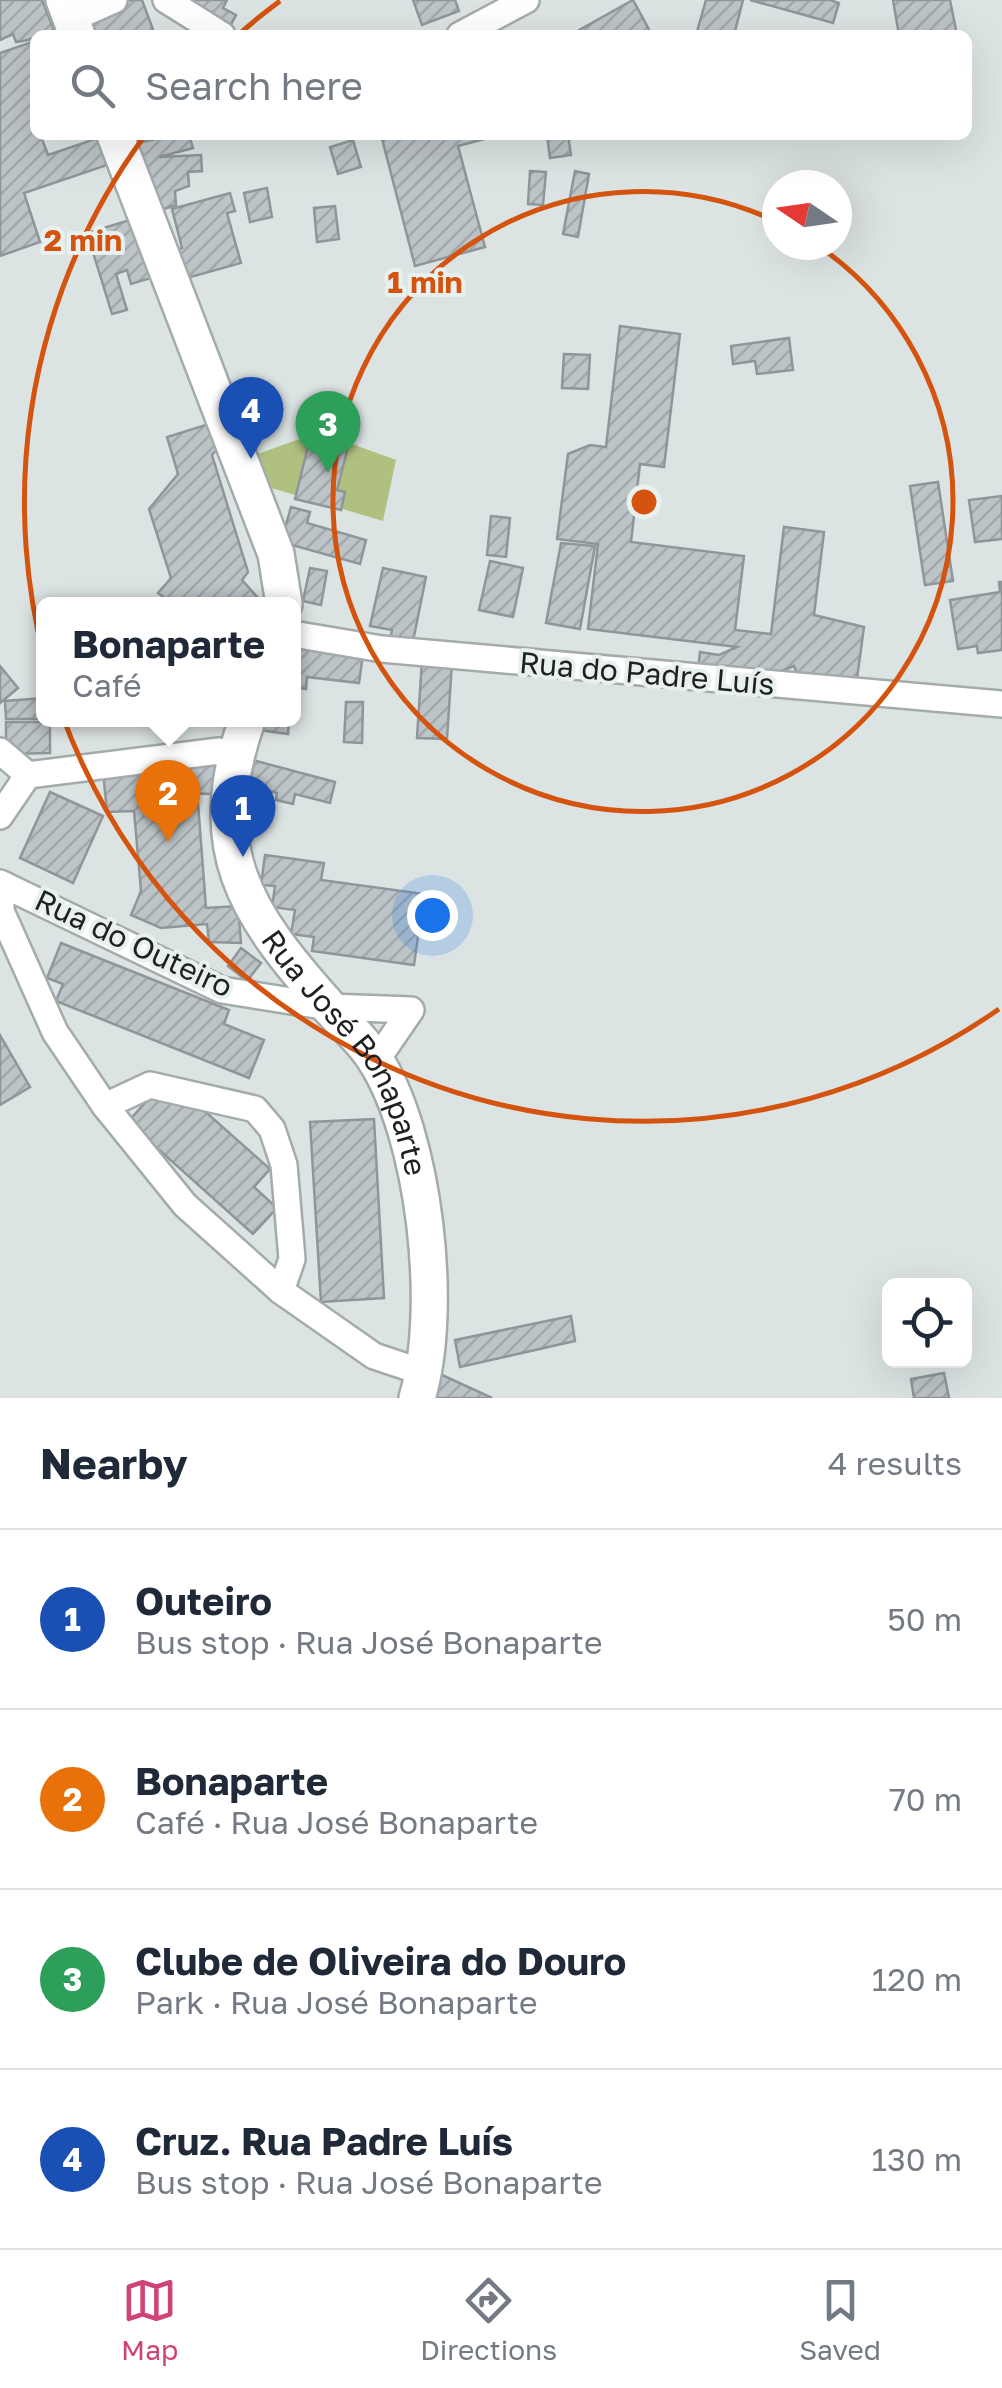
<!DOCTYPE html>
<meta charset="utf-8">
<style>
body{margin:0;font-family:"Golos Text",sans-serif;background:#f2f2f3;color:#1f2937}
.controls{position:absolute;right:30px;bottom:30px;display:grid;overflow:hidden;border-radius:15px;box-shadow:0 10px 40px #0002}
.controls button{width:90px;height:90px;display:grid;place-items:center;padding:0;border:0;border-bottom:2px solid #e0e1e3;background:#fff;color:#1f2937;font:50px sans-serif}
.compass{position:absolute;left:762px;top:170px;width:90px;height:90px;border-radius:50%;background:#fff;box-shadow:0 10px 40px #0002;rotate:283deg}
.you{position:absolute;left:432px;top:915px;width:35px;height:35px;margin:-25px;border:8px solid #fff;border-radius:50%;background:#1a73e8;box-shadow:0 0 0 15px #1a73e833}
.badge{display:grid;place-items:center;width:65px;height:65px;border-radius:50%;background:#cf4377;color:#fff;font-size:32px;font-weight:700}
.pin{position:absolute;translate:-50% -82px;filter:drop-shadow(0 2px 5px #0008)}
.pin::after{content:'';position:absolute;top:52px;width:35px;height:30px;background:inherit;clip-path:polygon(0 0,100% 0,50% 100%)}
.popup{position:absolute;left:36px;top:597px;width:265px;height:130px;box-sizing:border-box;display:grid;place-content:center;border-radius:15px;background:#fff;filter:drop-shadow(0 2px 8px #0005);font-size:32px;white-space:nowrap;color:#747a83}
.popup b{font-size:38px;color:#1f2937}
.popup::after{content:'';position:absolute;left:50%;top:100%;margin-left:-20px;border:20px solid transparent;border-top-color:#fff}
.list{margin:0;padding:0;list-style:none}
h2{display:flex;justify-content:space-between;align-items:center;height:130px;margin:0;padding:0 40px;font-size:42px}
h2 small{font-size:32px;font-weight:400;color:#747a83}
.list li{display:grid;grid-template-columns:65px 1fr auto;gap:30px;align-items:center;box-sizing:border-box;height:180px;padding:0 40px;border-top:2px solid #e0e1e3}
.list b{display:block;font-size:38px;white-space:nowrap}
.list p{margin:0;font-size:32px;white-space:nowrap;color:#747a83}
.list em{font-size:32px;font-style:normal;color:#747a83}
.icon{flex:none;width:55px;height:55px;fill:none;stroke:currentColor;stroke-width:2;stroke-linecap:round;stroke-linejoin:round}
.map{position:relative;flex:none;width:1002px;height:1398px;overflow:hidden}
.search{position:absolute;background:#fff;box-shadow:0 10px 40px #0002;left:30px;right:30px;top:30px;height:110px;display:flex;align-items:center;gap:25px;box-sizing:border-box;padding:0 35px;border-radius:15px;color:#747a83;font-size:38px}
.sheet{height:850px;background:#fff}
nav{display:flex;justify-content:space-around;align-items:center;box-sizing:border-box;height:140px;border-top:2px solid #e0e1e3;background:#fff;font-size:28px;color:#747a83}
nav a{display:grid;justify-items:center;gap:5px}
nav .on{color:#cf4377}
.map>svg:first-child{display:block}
.green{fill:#afc07f}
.building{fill:url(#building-hatch);stroke:#8f9699;stroke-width:2.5}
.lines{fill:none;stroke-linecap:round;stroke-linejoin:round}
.street-casing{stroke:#a4abab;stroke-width:30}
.secondary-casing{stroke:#a4abab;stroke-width:40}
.street{stroke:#fff;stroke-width:25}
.secondary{stroke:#fff;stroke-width:35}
.ring{fill:none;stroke:#d4530e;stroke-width:5}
.labels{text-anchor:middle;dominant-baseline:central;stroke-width:8;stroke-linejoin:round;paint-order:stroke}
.street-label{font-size:30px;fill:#1e2121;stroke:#e9f1f0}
.centre{fill:#d4530e;stroke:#e9f1f0;stroke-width:5}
.ring-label{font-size:30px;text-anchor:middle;font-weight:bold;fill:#d4530e;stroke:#e9f1f0;stroke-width:8;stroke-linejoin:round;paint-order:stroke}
</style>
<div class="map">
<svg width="1002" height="1398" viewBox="0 0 1002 1398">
<defs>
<pattern id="building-hatch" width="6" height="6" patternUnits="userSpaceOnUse" patternTransform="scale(2.5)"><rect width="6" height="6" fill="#bdc4c7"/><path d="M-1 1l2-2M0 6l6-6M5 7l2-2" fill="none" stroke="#a2a8ab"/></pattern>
</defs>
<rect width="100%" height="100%" fill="#dce4e3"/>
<polygon class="green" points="319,432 396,460 383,521 268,487 255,455"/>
<g class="building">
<polygon points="0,0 42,0 54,30 28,40 16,42 13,34 0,40"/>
<polygon points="130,0 142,0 155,35 83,35 78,20"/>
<polygon points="168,0 227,0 223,8 236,15 226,34"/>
<polygon points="413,0 455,0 459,11 422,25"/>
<polygon points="633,0 652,35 573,35 572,34"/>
<polygon points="706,0 743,0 734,35 696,35"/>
<polygon points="750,0 830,0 839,3 833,23"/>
<polygon points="893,0 950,0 957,35 899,35"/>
<polygon points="35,41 35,135 54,135 42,139 48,155 101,137 110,164 24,193 40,242 0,256 0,53"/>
<polygon points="174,135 189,135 193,148 159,157 201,155 202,171 188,172 189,186 175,191 176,205 158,211 129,145"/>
<polygon points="381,135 499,135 458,146 485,247 415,266"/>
<polygon points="547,135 568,135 571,155 550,158"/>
<polygon points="353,140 361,167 338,174 330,147"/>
<polygon points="530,171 546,172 543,205 528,204"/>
<polygon points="575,171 589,174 578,237 563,234"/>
<polygon points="267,188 272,217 250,222 244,193"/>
<polygon points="230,193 235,211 227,213 241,263 180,280 172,251 182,248 172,209"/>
<polygon points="335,206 339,239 317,242 314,208"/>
<polygon points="133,219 151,278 131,284 127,270 116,274 127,310 112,314 87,233"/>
<polygon points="620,326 680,334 664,467 640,464 631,542 744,556 735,630 771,634 784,527 824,532 814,615 864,627 856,686 799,679 794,666 767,677 698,669 700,652 719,655 737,647 588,629 598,544 557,539 568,454 590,445 606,447"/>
<polygon points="789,338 793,370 757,374 755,361 733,364 731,346"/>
<polygon points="564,354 590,355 588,389 562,388"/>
<polygon points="212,423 220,446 212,455 248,572 242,580 258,598 252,604 173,604 158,593 171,578 149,509 178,474 167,437"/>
<polygon points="311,434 349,443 337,490 345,492 341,510 295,499"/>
<polygon points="938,482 953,581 925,585 910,486"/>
<polygon points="1002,496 1002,539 975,542 969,500"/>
<polygon points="291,507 310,512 307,523 366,540 360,564 281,542"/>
<polygon points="491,516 510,518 506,557 487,555"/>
<polygon points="561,543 595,546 580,629 546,623"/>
<polygon points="490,561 523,568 513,617 479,610"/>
<polygon points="310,568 327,571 321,605 303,601"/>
<polygon points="383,568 426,577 411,651 389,646 392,630 370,626"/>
<polygon points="999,582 1002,582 1002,650 978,653 977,646 958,649 950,600 1000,592"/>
<polygon points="293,646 363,654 359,683 307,677 306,689 294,687 293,692"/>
<polygon points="422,660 452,662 447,739 417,738"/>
<polygon points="0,666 18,688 0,703"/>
<polygon points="43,698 43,719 6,719 5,701"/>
<polygon points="346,702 363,702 362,743 344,742"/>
<polygon points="256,720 289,720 288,734 253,729"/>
<polygon points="6,722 50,722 50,753 6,754"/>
<polygon points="245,758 335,782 330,803 295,794 293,804 276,800 277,793 239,783"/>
<polygon points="171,760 216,761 215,794 170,793"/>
<polygon points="150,768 153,806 198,803 206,908 238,906 241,943 209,942 207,924 161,928 131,915 141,891 134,811 107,812 103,772"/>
<polygon points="50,792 103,816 73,883 20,858"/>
<polygon points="265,855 324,863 321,880 424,894 414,965 312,951 314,937 291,934 295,910 272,907 275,886 261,885"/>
<polygon points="61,943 229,1010 224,1024 264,1040 249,1078 56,1001 63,984 47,978"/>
<polygon points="241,948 261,963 247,981 228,966"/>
<polygon points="0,1035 30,1087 0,1105"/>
<polygon points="159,1087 183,1107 190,1098 270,1169 254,1187 277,1208 253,1234 128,1122"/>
<polygon points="374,1119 384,1298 321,1302 310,1122"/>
<polygon points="571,1316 575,1341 460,1367 455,1340"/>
<polygon points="944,1373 949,1398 914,1398 911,1379"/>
<polygon points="442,1375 492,1398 431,1398"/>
</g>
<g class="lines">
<defs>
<g id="street">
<polyline points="166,0 222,35"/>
<polyline points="71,19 114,0"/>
<polyline points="460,35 526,0"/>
<polyline points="293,634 382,649 1002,704"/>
<polyline points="0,751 28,775"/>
<polyline points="0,816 28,775 219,751 235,762"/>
<polyline points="0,883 222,990 329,1007 411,1010 376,1061"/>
<polyline points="1,884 1,911 55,1032 105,1106 185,1205 281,1291 374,1356 425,1373"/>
<polyline points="105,1106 150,1085 255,1109 272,1129 284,1165 292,1259 281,1291"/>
</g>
<g id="secondary">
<polyline points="64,0 77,35"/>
<polyline points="115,135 276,554 284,604"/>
<path id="s1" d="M247,720C203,848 243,911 329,1007C344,1024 361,1038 374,1058C425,1135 444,1311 417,1398"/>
</g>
</defs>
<use href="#street" class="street-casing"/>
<use href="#secondary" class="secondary-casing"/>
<use href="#street" class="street"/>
<use href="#secondary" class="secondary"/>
</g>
<g class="ring">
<path d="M820 247A310 310 0 1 1 775 221"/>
<path d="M999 1009A619 619 0 0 1 143 138M238 35A619 619 0 0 1 280 1"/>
</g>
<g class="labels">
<g class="street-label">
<text transform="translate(647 673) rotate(5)">Rua do Padre Luís</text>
<text transform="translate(134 943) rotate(25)">Rua do Outeiro</text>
<text stroke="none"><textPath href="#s1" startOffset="368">Rua José Bonaparte</textPath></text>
</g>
</g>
<circle cx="644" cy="502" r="15" class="centre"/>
<g class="ring-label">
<text x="83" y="251">2 min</text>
<text x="425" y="293">1 min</text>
</g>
</svg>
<div class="controls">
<button><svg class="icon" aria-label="locate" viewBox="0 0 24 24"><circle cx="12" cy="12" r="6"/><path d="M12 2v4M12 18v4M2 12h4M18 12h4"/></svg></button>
</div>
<svg class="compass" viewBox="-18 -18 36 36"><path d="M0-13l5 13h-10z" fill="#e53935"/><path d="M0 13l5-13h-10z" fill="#747a83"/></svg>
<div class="you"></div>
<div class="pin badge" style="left:243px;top:857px;background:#1a4fb4">1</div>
<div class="pin badge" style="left:168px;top:842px;background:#e8710a">2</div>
<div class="popup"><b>Bonaparte</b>Café</div>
<div class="pin badge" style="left:328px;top:473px;background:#2e9e5b">3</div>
<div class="pin badge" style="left:251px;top:459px;background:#1a4fb4">4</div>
<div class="search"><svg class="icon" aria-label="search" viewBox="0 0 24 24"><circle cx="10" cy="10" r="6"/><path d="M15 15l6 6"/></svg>Search here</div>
</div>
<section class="sheet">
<h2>Nearby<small>4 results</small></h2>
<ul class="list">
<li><span class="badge" style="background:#1a4fb4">1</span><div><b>Outeiro</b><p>Bus stop · Rua José Bonaparte</p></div><em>50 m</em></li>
<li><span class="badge" style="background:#e8710a">2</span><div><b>Bonaparte</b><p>Café · Rua José Bonaparte</p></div><em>70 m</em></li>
<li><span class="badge" style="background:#2e9e5b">3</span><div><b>Clube de Oliveira do Douro</b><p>Park · Rua José Bonaparte</p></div><em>120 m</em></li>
<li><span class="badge" style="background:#1a4fb4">4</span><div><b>Cruz. Rua Padre Luís</b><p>Bus stop · Rua José Bonaparte</p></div><em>130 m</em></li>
</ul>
</section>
<nav>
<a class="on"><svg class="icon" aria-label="map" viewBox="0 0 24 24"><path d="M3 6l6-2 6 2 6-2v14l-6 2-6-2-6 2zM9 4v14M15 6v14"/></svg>Map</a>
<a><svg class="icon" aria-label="directions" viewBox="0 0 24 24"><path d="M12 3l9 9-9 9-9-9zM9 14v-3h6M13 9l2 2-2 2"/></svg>Directions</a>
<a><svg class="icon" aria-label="saved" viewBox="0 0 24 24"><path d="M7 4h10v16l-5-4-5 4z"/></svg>Saved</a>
</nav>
